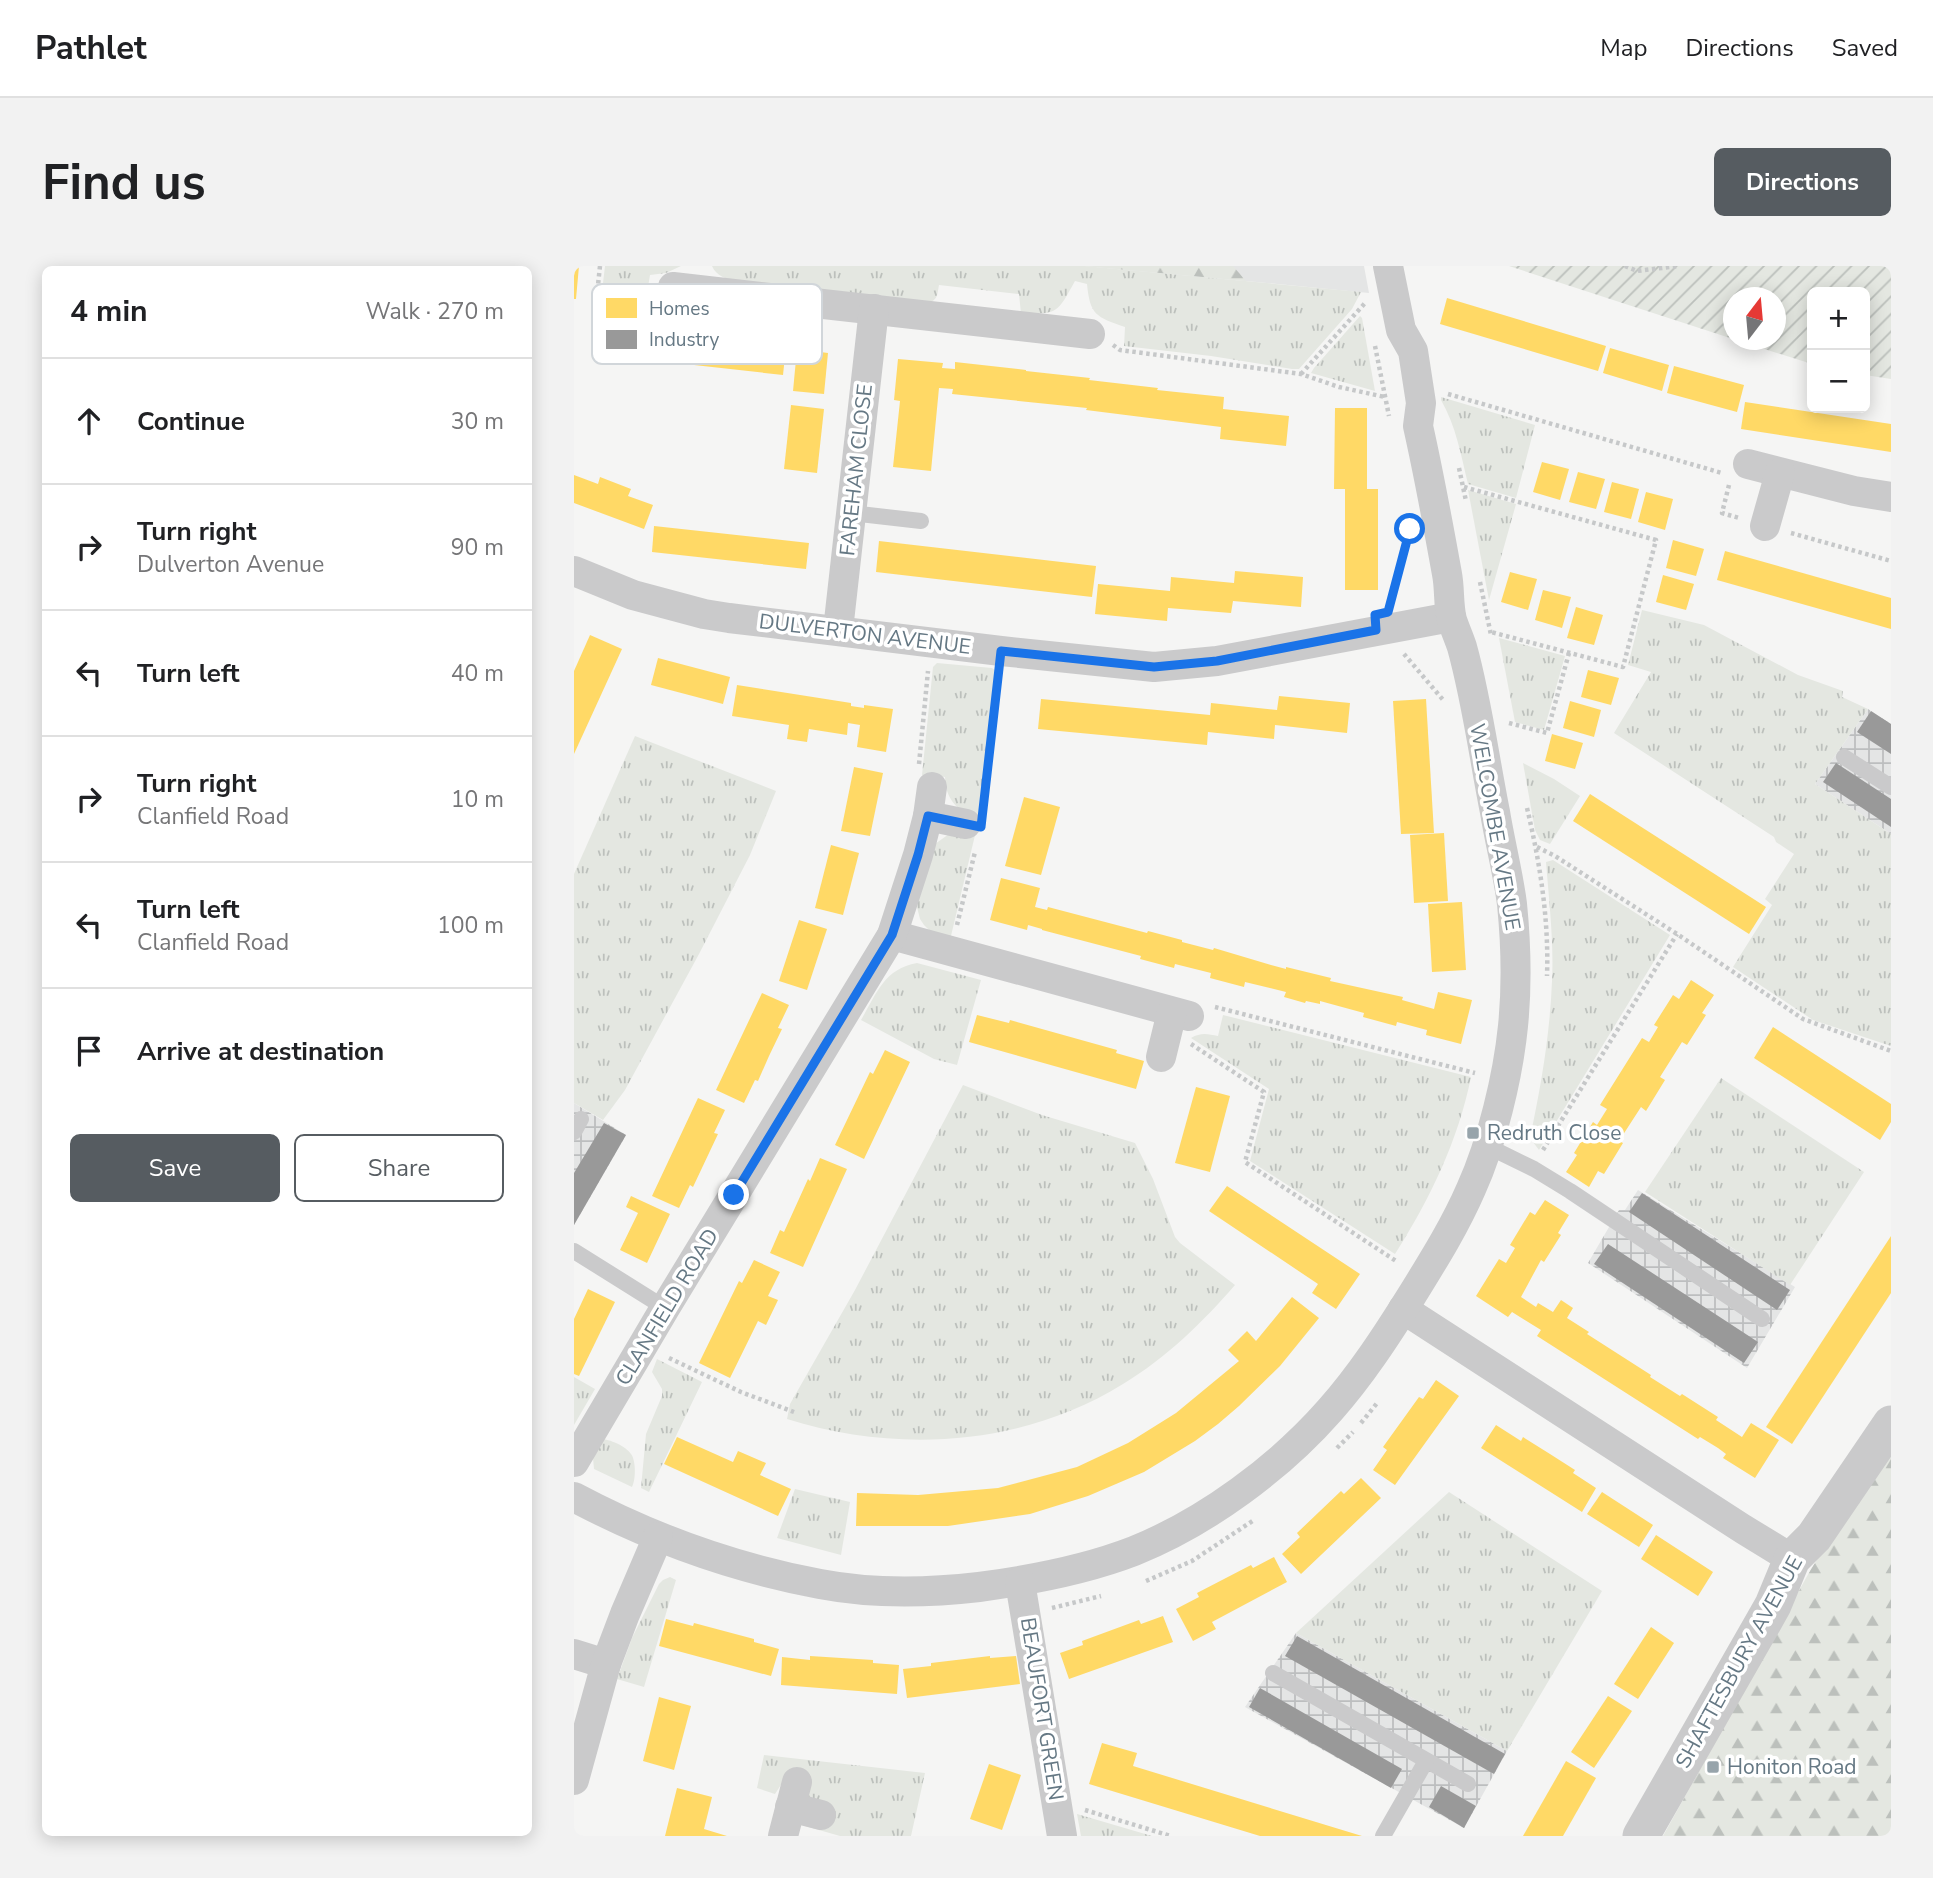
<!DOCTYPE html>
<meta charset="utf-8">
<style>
body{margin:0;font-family:"Nunito Sans",sans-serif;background:#f2f2f2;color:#202124}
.controls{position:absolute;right:21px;top:21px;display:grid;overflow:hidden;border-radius:10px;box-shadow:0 4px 18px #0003}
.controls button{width:63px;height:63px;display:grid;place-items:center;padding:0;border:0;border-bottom:2px solid #e0e0e0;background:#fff;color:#202124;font:35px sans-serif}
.compass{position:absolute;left:1149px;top:21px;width:63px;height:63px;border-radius:50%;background:#fff;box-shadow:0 4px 18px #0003;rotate:16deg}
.stop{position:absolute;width:21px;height:21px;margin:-16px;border:5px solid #1a73e8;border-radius:50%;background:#fff}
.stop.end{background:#1a73e8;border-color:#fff;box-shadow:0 2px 7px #0008}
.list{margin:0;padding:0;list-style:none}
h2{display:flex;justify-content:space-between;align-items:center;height:91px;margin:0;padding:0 28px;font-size:30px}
h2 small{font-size:23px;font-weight:400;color:#757577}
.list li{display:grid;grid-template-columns:46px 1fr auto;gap:21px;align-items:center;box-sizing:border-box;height:126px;padding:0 28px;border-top:2px solid #e0e0e0}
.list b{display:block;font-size:26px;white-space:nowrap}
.list p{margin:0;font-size:23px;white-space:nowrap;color:#757577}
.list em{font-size:23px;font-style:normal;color:#757577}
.actions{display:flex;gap:14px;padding:21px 28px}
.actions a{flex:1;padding:16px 0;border:2px solid #565c61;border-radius:10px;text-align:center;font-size:24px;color:#565c61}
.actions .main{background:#565c61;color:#fff}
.icon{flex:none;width:38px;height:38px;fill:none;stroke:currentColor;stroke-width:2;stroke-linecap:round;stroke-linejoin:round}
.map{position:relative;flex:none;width:1317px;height:1570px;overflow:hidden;border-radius:10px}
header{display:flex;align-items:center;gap:42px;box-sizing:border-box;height:98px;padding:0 35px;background:#fff;border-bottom:2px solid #e0e0e0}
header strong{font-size:33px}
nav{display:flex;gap:38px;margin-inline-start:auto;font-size:24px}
.intro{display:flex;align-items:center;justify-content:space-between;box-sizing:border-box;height:168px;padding:0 42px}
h1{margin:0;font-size:49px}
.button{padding:18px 32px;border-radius:10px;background:#565c61;color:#fff;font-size:24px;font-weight:700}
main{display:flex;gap:42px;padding:0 42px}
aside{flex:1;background:#fff;border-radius:10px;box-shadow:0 4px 18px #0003}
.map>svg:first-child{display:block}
.built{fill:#e4e5e5}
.industrial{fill:url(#industrial-grid)}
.grass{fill:url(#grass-tufts)}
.forest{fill:url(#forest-firs)}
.garden{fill:url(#garden-furrows)}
.homes{fill:#ffd966}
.industry{fill:#999}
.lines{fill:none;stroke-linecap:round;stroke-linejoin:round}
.path{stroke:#c6c8c9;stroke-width:4.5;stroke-dasharray:3.5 3.5;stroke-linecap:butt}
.service{stroke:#cacacb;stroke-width:16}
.minor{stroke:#cacacb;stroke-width:30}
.tertiary{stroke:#cacacb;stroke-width:37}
.route{stroke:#1a73e8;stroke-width:9}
.poi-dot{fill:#97a4ab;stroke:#fff;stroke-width:2.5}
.labels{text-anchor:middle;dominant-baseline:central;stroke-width:7;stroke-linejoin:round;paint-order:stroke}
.street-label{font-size:21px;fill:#657884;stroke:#fff}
.poi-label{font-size:21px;fill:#657884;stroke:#fff;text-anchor:start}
.key{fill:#fff;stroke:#d1d6da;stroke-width:2}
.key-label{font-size:19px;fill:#657884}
</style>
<header>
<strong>Pathlet</strong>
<nav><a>Map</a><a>Directions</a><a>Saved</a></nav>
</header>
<div class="intro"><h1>Find us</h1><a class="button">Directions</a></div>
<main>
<aside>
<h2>4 min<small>Walk · 270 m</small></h2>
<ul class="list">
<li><svg class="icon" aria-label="ahead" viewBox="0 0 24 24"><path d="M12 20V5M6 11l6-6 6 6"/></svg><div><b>Continue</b></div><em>30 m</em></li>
<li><svg class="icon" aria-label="right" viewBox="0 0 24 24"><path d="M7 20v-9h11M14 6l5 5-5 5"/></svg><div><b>Turn right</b><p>Dulverton Avenue</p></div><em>90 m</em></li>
<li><svg class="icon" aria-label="left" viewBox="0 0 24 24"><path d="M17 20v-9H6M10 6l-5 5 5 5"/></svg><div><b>Turn left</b></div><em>40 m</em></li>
<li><svg class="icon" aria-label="right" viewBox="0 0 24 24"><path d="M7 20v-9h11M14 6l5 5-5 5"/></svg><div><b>Turn right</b><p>Clanfield Road</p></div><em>10 m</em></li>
<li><svg class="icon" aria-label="left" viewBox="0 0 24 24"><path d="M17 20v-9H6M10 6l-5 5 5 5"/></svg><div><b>Turn left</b><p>Clanfield Road</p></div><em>100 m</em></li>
<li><svg class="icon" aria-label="arrive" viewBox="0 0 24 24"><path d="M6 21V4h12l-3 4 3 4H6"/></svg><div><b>Arrive at destination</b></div></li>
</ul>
<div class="actions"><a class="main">Save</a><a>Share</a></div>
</aside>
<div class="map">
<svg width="1317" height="1570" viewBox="0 0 1317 1570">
<defs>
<pattern id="industrial-grid" width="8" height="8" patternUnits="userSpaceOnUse" patternTransform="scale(1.75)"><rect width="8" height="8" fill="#e4e5e5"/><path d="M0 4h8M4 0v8" fill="none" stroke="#bcbebf"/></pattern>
<pattern id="grass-tufts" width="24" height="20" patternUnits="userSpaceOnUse" patternTransform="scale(1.75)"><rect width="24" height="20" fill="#e4e7e1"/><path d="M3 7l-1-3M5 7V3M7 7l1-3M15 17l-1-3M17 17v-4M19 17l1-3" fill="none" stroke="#bcc0bc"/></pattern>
<pattern id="forest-firs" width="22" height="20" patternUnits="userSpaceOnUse" patternTransform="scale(1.75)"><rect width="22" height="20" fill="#e4e7e1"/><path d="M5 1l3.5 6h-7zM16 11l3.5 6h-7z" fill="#bcc0bc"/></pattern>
<pattern id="garden-furrows" width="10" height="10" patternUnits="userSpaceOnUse" patternTransform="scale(1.75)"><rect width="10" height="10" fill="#e4e7e1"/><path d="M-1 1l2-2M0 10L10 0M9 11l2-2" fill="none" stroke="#bcc0bc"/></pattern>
</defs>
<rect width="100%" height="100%" fill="#f5f5f4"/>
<polygon class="built" points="511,0 790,0 795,27 672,15"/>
<g class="industrial">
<polygon points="1294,443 1317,458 1317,568 1241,518"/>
<polygon points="0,837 52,869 0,959"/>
<polygon points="1064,924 1221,1021 1173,1102 1014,997 1045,944 1051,944"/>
<polygon points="722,1367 933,1485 890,1562 671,1441"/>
</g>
<g class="grass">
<polygon points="31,0 107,0 92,7 76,9 73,27 33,23 29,17"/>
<path d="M138,0H511L787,26L778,43L725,103H718L637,90L550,80L551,61C522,51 516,49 513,18L501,15C483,47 485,48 447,48L445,28L365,19C363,29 364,34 354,37L163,16C153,13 142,10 138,0Z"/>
<polygon points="786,50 788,52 801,125 737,107 740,102"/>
<path d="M867,131L961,159L942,232L894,218C887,189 882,160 867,134Z"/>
<polygon points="894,224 942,238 915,334"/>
<polygon points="1068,344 1130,359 1224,409 1269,425 1268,431 1294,443 1241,518 1317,568 1317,780 1239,754 1159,701 1198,639 1191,633 1220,588 1202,576 1200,571 1040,467 1077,406 1054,399"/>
<polygon points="925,372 991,390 970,464 941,456"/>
<path d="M363,397L418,402L422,405L405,551C384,548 371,532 371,511L348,509L359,401Z"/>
<polygon points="61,470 202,525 176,589 125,688 51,824 29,854 0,837 0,608"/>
<polygon points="949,497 980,513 1006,530 976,578 966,574 961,564"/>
<polygon points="402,565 376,674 356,665 350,659 346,653 342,637 361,578 375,568"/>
<path d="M979,594L1096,669L965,884L956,872C967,820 976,768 978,715C980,676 975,635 972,596Z"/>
<path d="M343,697L407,714L383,799L360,793L287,754C303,727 310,703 343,697Z"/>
<path d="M649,749L897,811C884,875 856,933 821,988L676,895L695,823L617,772C627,766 634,768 644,770Z"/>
<polygon points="1147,812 1290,906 1216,1019 1071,926"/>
<path d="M389,819L468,849L561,877L579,913L601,971L606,977L661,1019C629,1056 592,1092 549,1118C449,1180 324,1188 213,1153L216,1138L281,1024Z"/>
<polygon points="83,1093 128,1116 75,1226 67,1222 72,1168 88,1130 88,1123 78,1106"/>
<polygon points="0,1111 21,1123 0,1159"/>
<path d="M27,1173C35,1173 52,1180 57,1188C62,1194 62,1214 58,1221L20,1203L19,1192Z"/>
<polygon points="221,1223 276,1236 267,1289 203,1272"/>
<polygon points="875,1226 1028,1325 933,1485 722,1367"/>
<polygon points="96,1311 102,1314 70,1421 43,1413 58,1372 85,1318 89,1314"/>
<polygon points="190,1489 351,1507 337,1570 266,1570 224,1558 235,1532 212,1511 201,1528 183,1522"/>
<polygon points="503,1548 578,1570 507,1570"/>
</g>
<g class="forest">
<polygon points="511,0 659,0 672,15"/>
<polygon points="1317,1179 1317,1570 1089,1570 1237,1303"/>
</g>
<polygon class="garden" points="935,0 1317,0 1317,113 1291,109 1291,26 1238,26 1238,98 1162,74 1202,74 1202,32 1160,32 1159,73"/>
<g class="homes">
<polygon points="0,0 5,0 2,33 0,33"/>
<polygon points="873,32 1032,80 1024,105 866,58"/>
<polygon points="20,59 80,66 77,93 17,86"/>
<polygon points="87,67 212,81 209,109 84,95"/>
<polygon points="1036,82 1095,99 1088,125 1029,107"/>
<polygon points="223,83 254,87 250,128 219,125"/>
<polygon points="324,93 369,97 368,102 381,103 381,96 452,104 452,105 516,112 515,114 584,122 583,124 650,131 649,143 715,150 712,180 646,173 647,161 512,144 513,142 378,128 379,123 365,122 357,205 319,201 326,135 320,134"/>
<polygon points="1100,100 1170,119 1163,146 1093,127"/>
<polygon points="1171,136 1317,158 1317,186 1167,163"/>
<polygon points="217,139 250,143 243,207 210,203"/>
<polygon points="761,142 793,142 793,223 804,223 804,324 771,324 771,223 760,223"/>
<polygon points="968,196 995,203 986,234 959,226"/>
<polygon points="1004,206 1031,213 1022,243 995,236"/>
<polygon points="0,209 24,218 26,211 57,223 54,230 79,239 70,263 0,237"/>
<polygon points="1038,216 1065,223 1057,253 1030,246"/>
<polygon points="1072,226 1099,233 1091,264 1064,256"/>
<polygon points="80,260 235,277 232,303 78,286"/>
<polygon points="1099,274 1130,283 1122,310 1092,302"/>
<polygon points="305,275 522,300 518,331 302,306"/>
<polygon points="1151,285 1317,332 1317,363 1143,314"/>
<polygon points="661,305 729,311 727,341 659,335 657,347 594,342 593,355 521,348 524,318 596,325 597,311 660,317"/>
<polygon points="936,306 963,313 954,344 927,336"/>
<polygon points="1089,309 1120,318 1112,344 1082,336"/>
<polygon points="969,324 997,331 988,362 961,354"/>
<polygon points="1002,341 1029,349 1020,379 993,372"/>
<polygon points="16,369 48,383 0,488 0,405"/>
<polygon points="84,392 156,411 149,438 77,419"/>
<polygon points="1014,404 1045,412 1037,439 1007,431"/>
<polygon points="163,419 277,437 277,440 290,442 290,439 319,443 312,486 283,481 286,459 274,457 273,469 235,463 233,476 213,473 215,459 158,450"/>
<polygon points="705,430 776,437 773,467 701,459 700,473 634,466 633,479 464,463 467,433 636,449 637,437 703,444"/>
<polygon points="852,433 860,567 827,568 819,435"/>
<polygon points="996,435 1027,444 1020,471 989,462"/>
<polygon points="978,468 1009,477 1001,503 971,495"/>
<polygon points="280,501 309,507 296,570 267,565"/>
<polygon points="1016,528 1192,641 1175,668 999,555"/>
<polygon points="450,531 486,541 467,609 431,600"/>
<polygon points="870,567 874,635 840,637 836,569"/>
<polygon points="257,579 285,587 269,649 241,642"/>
<polygon points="427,612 466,622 461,641 473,644 474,641 573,667 574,665 608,674 608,676 639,684 640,682 697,699 712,703 712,701 757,712 756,715 829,731 828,734 860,743 864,726 898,734 887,778 852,769 853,764 823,756 822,760 789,751 790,747 746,735 746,738 732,735 731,737 710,731 712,726 671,716 670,721 636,712 637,707 601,698 600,702 566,693 567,690 468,664 468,663 454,659 453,664 416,654"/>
<polygon points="888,636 892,704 858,706 854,638"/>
<polygon points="225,654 253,663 233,724 205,715"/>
<polygon points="1117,714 1140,729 1128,747 1132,749 1113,779 1108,776 1086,811 1091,814 1072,845 1067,841 1045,875 1049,877 1030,908 1024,905 1015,921 992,906 1003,889 1000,887 1019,856 1023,859 1033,843 1026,839 1068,772 1075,776 1084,761 1080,759 1099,729 1105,733"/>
<polygon points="188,727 215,739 204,762 208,763 195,790 184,815 181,814 170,837 142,824"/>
<polygon points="403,749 435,757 436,754 543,784 542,787 570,795 562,823 395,776"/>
<polygon points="1199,761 1317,838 1317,856 1306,874 1180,792"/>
<polygon points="311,784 336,796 290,893 261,879 296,806 299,808"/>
<polygon points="622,821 656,830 636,906 601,897"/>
<polygon points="124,832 151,844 140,867 144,868 119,921 116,919 105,942 78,930"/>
<polygon points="246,892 273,903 229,1001 196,987 206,964 210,966 234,913 236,915"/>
<polygon points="653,920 786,1008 762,1043 738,1027 744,1018 635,945"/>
<polygon points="57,930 96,948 73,997 46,984 64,947 52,941"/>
<polygon points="971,934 995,949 984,967 987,969 970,996 967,994 947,1031 962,1041 964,1037 979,1046 987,1034 999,1042 993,1052 1015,1066 1013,1068 1077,1109 1076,1111 1106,1130 1108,1128 1144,1151 1142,1154 1168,1171 1177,1157 1205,1174 1181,1212 1149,1192 1152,1188 1144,1182 1126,1171 1124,1173 963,1070 967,1064 938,1046 934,1051 902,1030 925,993 932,997 941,982 936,979 956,946 961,949"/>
<polygon points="1317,970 1317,1027 1218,1178 1192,1161"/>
<polygon points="180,994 206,1006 194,1030 204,1034 192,1059 184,1055 156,1112 125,1097 165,1015 168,1017"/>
<polygon points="14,1023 41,1036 5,1110 0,1108 0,1053"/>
<polygon points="718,1031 745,1052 706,1100 665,1140 644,1158 621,1175 570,1206 514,1230 456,1248 374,1260 282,1260 283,1227 344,1229 424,1222 503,1201 554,1177 602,1147 665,1095 654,1084 673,1065 682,1075"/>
<polygon points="862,1114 885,1130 821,1219 799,1204 813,1184 809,1181 845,1131 849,1133"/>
<polygon points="922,1159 947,1175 949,1171 976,1188 1001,1204 999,1207 1022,1222 1008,1246 907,1182"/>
<polygon points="103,1171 159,1196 164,1185 192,1197 186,1209 217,1223 204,1250 90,1198"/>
<polygon points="787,1212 807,1232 727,1308 708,1288 726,1271 723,1267 767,1225 770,1228"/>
<polygon points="1028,1226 1079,1259 1065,1281 1013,1248"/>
<polygon points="1082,1269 1139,1306 1124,1330 1067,1293"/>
<polygon points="700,1291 713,1316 638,1356 642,1363 619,1375 602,1343 625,1331 623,1327 677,1299 679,1302"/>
<polygon points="589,1350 599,1376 495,1413 486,1387 509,1379 508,1375 565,1354 567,1358"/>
<polygon points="92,1353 119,1360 120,1357 180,1373 180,1376 205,1383 197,1410 85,1380"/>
<polygon points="1077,1361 1100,1377 1064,1433 1040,1418"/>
<polygon points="236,1390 299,1394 299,1397 325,1399 323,1428 207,1419 208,1391 236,1394"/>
<polygon points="416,1390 416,1392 442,1390 446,1418 333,1432 329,1403 357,1400 357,1397"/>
<polygon points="1034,1430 1058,1445 1020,1502 997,1486"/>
<polygon points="85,1431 117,1440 100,1504 69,1495"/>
<polygon points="528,1477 563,1487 559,1500 788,1570 686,1570 515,1518"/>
<polygon points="992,1495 1022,1512 989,1570 949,1570"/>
<polygon points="415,1498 447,1509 428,1564 396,1553"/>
<polygon points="103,1522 138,1531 130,1563 153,1570 91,1570"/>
</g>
<g class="industry">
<polygon points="1297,445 1317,458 1317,488 1283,466"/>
<polygon points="1262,497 1317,533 1317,561 1249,516"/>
<polygon points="30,857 52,869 0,959 0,907"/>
<polygon points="1068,927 1216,1024 1203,1044 1055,946"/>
<polygon points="1034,978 1184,1076 1170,1097 1020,998"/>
<polygon points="723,1370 931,1488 920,1508 711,1390"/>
<polygon points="686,1422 828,1503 817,1522 675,1441"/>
<polygon points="867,1520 902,1540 890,1562 855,1541"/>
</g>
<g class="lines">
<g class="path">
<polyline points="26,0 23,28 73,33"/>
<polyline points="1051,0 1063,5 1104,0"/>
<polyline points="539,79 546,84 727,108 765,121 811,131"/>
<polyline points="801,80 815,150"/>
<polyline points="727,108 792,36"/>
<polyline points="874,128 1148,207"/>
<polyline points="885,202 892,235"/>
<polyline points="1155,219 1148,247 1165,252"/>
<polyline points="890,221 1082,274 1049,401 917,366"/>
<polyline points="1217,267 1317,295"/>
<polyline points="906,316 917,369"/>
<polyline points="817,335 835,269"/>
<polyline points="830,388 870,435"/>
<polyline points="935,457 973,467 995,387"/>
<polyline points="345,498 354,405"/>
<polyline points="410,537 424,414"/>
<path d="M953,542C966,597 975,653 973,710"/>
<polyline points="963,581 981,590 1103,668 1229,753 1317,785"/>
<polyline points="383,659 401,586"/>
<polyline points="641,741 901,807"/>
<polyline points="617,778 690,826 671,896 822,995"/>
<polyline points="969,884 1103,668"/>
<polyline points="95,1092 167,1126 220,1146"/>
<polyline points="787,1157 804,1136"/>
<polyline points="763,1182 779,1166"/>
<polyline points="572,1315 618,1295 680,1254"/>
<polyline points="478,1342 527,1330"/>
<polyline points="511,1544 597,1570"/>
</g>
<g class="service">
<polyline points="277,247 347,255"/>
<polyline points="1270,491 1317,521"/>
<polyline points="0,866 7,853"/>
<polyline points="913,880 960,903 996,925 1188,1053"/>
<polyline points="0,985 91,1042"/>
<polyline points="699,1407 894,1518"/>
<polyline points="809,1570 852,1495"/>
</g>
<g class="minor">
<polyline points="99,21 516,68"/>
<polyline points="1174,198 1280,225 1317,231"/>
<polyline points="1191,260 1206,207"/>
<polyline points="0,305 59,329 130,348 155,352 427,385 580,401 643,395 877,351"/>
<polyline points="264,364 300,43"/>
<polyline points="354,550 392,558"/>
<polyline points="318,669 615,750"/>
<polyline points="587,791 598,746"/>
<polyline points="829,1043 1169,1263 1218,1293"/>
<polyline points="0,1196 91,1042 318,669 344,589 354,550 358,521"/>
<path d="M0,1231C77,1272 161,1302 246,1318C298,1328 353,1327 405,1321C458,1314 511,1304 560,1285C632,1256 705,1202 756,1144C787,1109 813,1069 838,1029C859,995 881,960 897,923C918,877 934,810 939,760C943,720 942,678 938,638C934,607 926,577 921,546C910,491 903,435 888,381C885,372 881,363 878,354C874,339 876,323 873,308C864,258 855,209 844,160L847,137L839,85L827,64L814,0"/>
<polyline points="446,1316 488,1570"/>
<polyline points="0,1388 32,1398"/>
<polyline points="0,1514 32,1398 51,1348 84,1271"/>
<polyline points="216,1541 247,1549"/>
<polyline points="209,1570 223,1516"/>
</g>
<polyline class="tertiary" points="1067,1570 1190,1355 1199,1339 1218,1293 1240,1271 1317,1158"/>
</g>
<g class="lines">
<polyline class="route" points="160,929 318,669 344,589 354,550 407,561 427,385 580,401 643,395 802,364 801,349 814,346 836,263"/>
</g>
<g class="poi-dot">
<rect x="892" y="860" width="14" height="14" rx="3.5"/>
<rect x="1132" y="1494" width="14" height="14" rx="3.5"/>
</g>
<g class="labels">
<g class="street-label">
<text transform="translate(282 204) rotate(-84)">FAREHAM CLOSE</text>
<text transform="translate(291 368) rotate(7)">DULVERTON AVENUE</text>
<text transform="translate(921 561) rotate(80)">WELCOMBE AVENUE</text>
<text transform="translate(93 1041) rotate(-59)">CLANFIELD ROAD</text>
<text transform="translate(1165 1396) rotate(-61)">SHAFTESBURY AVENUE</text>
<text transform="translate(468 1443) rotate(81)">BEAUFORT GREEN</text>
</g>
<g class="poi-label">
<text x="913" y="867">Redruth Close</text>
<text x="1153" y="1501">Honiton Road</text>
</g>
</g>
<rect x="18" y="18" width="230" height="80" rx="10" class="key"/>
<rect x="32" y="32" width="31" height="20" fill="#ffd966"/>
<rect x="32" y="64" width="31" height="19" fill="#999"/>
<g class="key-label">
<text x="75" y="49">Homes</text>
<text x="75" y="80">Industry</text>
</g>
</svg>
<div class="controls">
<button>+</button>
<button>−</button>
</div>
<svg class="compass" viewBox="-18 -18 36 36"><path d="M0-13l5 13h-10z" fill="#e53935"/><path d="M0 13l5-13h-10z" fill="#757577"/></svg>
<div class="stop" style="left:836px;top:263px"></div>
<div class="stop end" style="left:160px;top:929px"></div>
</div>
</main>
